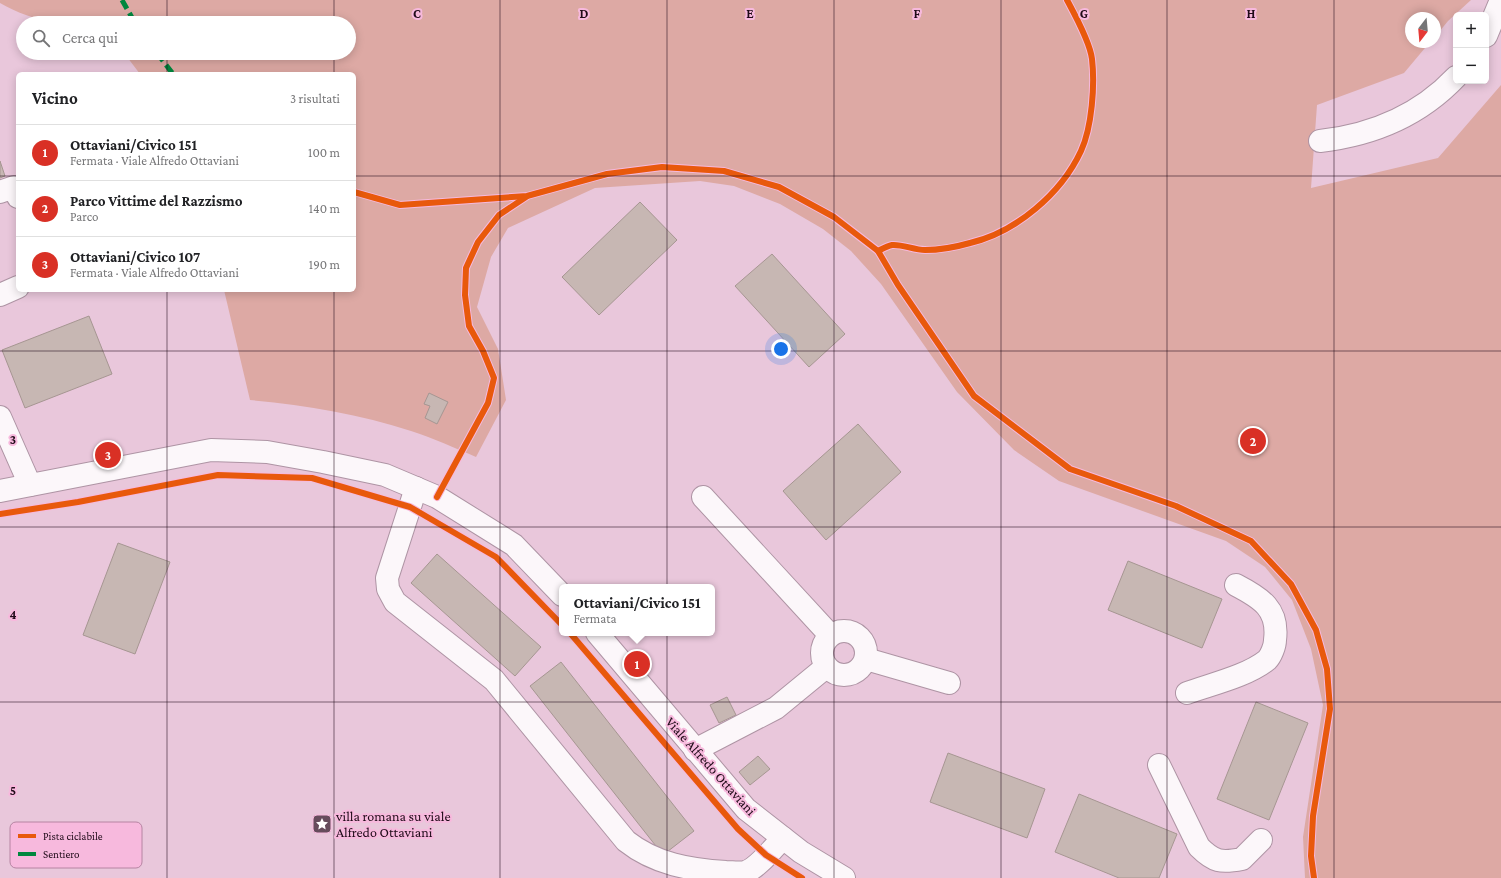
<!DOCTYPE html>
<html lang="it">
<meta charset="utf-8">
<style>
body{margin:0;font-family:"Crimson Pro",serif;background:#f2f2f2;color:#202124}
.controls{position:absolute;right:12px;top:12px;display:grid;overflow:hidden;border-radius:6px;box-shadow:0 2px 10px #0003}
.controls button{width:36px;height:36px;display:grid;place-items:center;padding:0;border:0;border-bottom:1px solid #e0e0e0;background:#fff;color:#202124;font:20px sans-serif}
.compass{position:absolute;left:1405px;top:12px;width:36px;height:36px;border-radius:50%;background:#fff;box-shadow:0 2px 10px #0003;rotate:196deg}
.you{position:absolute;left:781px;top:349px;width:14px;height:14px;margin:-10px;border:3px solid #fff;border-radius:50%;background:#1a73e8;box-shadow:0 0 0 6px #1a73e833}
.badge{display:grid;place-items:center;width:26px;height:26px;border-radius:50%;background:#d93025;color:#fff;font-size:13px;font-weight:700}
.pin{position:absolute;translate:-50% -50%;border:2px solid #fff;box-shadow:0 1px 4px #0006}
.popup{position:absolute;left:559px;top:584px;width:156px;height:52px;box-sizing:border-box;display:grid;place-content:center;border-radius:6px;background:#fff;filter:drop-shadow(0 1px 3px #0005);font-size:13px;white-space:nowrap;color:#757577}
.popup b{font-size:15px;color:#202124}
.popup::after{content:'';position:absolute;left:50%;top:100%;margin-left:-8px;border:8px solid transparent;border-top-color:#fff}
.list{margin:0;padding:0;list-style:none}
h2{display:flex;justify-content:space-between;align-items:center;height:52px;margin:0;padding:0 16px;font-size:17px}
h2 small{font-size:13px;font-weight:400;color:#757577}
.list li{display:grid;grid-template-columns:26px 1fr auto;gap:12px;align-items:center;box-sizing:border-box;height:56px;padding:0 16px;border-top:1px solid #e0e0e0}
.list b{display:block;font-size:15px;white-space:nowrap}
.list p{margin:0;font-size:13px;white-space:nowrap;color:#757577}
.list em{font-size:13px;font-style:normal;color:#757577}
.icon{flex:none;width:22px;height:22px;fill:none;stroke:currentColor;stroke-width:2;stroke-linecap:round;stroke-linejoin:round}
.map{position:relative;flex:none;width:1501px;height:878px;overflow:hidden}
.search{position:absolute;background:#fff;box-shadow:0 2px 10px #0003;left:16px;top:16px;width:340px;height:44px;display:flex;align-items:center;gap:10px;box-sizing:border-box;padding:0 14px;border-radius:22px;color:#757577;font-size:15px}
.panel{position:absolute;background:#fff;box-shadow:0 2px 10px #0003;left:16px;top:72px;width:340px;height:220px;border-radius:6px}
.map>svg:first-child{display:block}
.green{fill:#dda9a4}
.building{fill:#c7b7b3;stroke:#a69692}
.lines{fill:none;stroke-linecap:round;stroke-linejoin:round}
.minor-casing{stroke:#ae94a4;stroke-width:24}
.minor{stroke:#fcf7fa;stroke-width:22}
.quiet{stroke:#00873e;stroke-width:5;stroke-dasharray:10 5;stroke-linecap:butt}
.cycleway-casing{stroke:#f7b9dd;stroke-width:8}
.cycleway{stroke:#e8590c;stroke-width:6}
.grid{fill:none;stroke:#1f0a18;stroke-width:1;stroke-opacity:0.55}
.labels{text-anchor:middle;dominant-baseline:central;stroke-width:4;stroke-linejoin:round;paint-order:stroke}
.street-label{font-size:14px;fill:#1f0a18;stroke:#f7b9dd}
.poi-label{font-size:14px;fill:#1f0a18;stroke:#f7b9dd;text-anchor:start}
.key{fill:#f7b9dd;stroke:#b684a2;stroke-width:1}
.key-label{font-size:11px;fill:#1f0a18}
.grid-label{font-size:13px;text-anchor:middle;font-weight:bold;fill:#1f0a18;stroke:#f7b9dd;stroke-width:4;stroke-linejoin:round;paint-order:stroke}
</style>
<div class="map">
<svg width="1501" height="878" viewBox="0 0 1501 878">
<rect width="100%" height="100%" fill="#e9c7db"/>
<path class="green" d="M0,0H1471L1448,21L1435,37V18H1411V42H1430L1404,73L1317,105L1311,188L1438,158L1501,85V878H1305L1303,837L1323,705L1311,649L1292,600L1265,567L1226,541L1059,481L1014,450L957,392L881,284L851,251L823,229L780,204L734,186L700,181L595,188L508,228L491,257L477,307L498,349L506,400L476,457C455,448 433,438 411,431C360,414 304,405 250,400L224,290H354V74H140L124,53H349V23H54C36,19 17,13 0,3Z"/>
<g class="building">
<polygon points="0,161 5,176 0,178"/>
<polygon points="640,202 677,240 599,315 562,277"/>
<polygon points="772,254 845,334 809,367 735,286"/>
<polygon points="89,316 112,374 25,408 2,350"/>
<polygon points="429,393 448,402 437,424 425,418 430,406 424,404"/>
<polygon points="858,424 901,472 826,540 783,491"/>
<polygon points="118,543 170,562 135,654 83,635"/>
<polygon points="437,554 541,647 515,676 411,583"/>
<polygon points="1128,561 1222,599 1202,648 1108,610"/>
<polygon points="561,662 694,831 663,855 530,686"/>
<polygon points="727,697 736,715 719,723 710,705"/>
<polygon points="1256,702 1308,723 1269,820 1217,799"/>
<polygon points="948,753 1045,789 1027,838 930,802"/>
<polygon points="758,756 770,769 750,785 739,772"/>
<polygon points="1079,794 1177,834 1159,878 1119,878 1055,852"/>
</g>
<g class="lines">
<defs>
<g id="minor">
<polyline points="1486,36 1501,0"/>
<path d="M1320,141C1373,135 1419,116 1456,77"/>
<polyline points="0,192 14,187 18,197"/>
<polyline points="0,295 18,287"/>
<polyline points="0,417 30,485"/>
<path d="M416,488L387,578L388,589L395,602L494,680L626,841C655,864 690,870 726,872C732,872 739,873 745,872C757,869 774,847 783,838"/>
<polyline points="0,491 211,450 267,452 323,462 385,475 437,497 514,545 562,595"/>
<polyline points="703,497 830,635"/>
<circle cx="844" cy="653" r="22"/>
<polyline points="597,633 746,809 801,852 844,878"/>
<polyline points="866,659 949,683"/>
<path d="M1187,693C1212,684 1247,676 1267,660C1271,656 1275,646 1275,640C1279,609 1261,598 1236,585"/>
<polyline points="695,750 776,708 826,667"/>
<path d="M1159,765L1199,847C1214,862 1221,863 1242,859L1261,840"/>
</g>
</defs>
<use href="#minor" class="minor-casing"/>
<use href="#minor" class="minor"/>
<g class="quiet">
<polyline points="122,0 135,23"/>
<polyline points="157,53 173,74"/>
</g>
<defs>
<g id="cycleway">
<polyline points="354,192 400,205 527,196 607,174 662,167 724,171 779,187 834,217 878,251 898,285 974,396 1070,469 1176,506 1251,541 1291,584 1316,630 1327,669 1330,709 1313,816 1311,856 1314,878"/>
<path d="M878,251C882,249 887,246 892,245C902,244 914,250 925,250C938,250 956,247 970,243C1016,232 1061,194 1081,151C1092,127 1095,85 1092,59C1090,42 1075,15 1067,0"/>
<polyline points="437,497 488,403 494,378 483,351 469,326 465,295 466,268 478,242 499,215 526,197"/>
<polyline points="0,514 78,502 218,475 312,478 410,507 496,557 562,625"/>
<polyline points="570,633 738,829 766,855 802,878"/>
</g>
</defs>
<use href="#cycleway" class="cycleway-casing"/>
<use href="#cycleway" class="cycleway"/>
</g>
<path class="grid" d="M167,0V23M334,0V23M500,0V878M667,0V878M834,0V878M1001,0V878M1167,0V878M1334,0V878M167,53V74M334,53V74M0,176H18M354,176H1501M167,290V878M334,290V878M0,351H1501M0,527H1501M0,702H1501"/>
<defs>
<symbol id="sight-square" viewBox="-11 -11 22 22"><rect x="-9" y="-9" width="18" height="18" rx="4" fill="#664c5c" stroke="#f7b9dd"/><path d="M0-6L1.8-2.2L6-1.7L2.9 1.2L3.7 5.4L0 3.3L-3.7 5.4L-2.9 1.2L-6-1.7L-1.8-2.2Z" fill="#fff"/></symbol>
</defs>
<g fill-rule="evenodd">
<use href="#sight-square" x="311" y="813" width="22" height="22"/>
</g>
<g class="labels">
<g class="street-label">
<text transform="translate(711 766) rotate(48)">Viale Alfredo Ottaviani</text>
</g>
<g class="poi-label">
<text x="336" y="816">villa romana su viale<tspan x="336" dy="16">Alfredo Ottaviani</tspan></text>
</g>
</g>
<rect x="10" y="822" width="132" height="46" rx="6" class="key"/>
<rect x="18" y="834" width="18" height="4" fill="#e8590c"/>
<rect x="18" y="852" width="18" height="4" fill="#00873e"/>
<g class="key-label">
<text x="43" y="840">Pista ciclabile</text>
<text x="43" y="858">Sentiero</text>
</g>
<g class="grid-label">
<text x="417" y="18">C</text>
<text x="584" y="18">D</text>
<text x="750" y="18">E</text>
<text x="917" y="18">F</text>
<text x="1084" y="18">G</text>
<text x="1251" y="18">H</text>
<text x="13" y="444">3</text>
<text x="13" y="619">4</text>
<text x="13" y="795">5</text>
</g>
</svg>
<div class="controls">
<button>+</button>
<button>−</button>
</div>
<svg class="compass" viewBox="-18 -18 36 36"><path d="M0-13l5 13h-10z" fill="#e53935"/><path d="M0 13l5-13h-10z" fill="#757577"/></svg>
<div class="you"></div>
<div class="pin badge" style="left:637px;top:664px">1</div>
<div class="popup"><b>Ottaviani/Civico 151</b>Fermata</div>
<div class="pin badge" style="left:1253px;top:441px">2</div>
<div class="pin badge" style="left:108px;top:455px">3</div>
<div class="search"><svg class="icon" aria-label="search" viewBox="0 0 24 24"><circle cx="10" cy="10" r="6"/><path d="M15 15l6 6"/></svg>Cerca qui</div>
<section class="panel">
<h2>Vicino<small>3 risultati</small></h2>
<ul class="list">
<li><span class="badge">1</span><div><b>Ottaviani/Civico 151</b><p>Fermata · Viale Alfredo Ottaviani</p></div><em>100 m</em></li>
<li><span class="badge">2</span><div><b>Parco Vittime del Razzismo</b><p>Parco</p></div><em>140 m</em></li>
<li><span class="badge">3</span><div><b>Ottaviani/Civico 107</b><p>Fermata · Viale Alfredo Ottaviani</p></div><em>190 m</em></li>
</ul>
</section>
</div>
